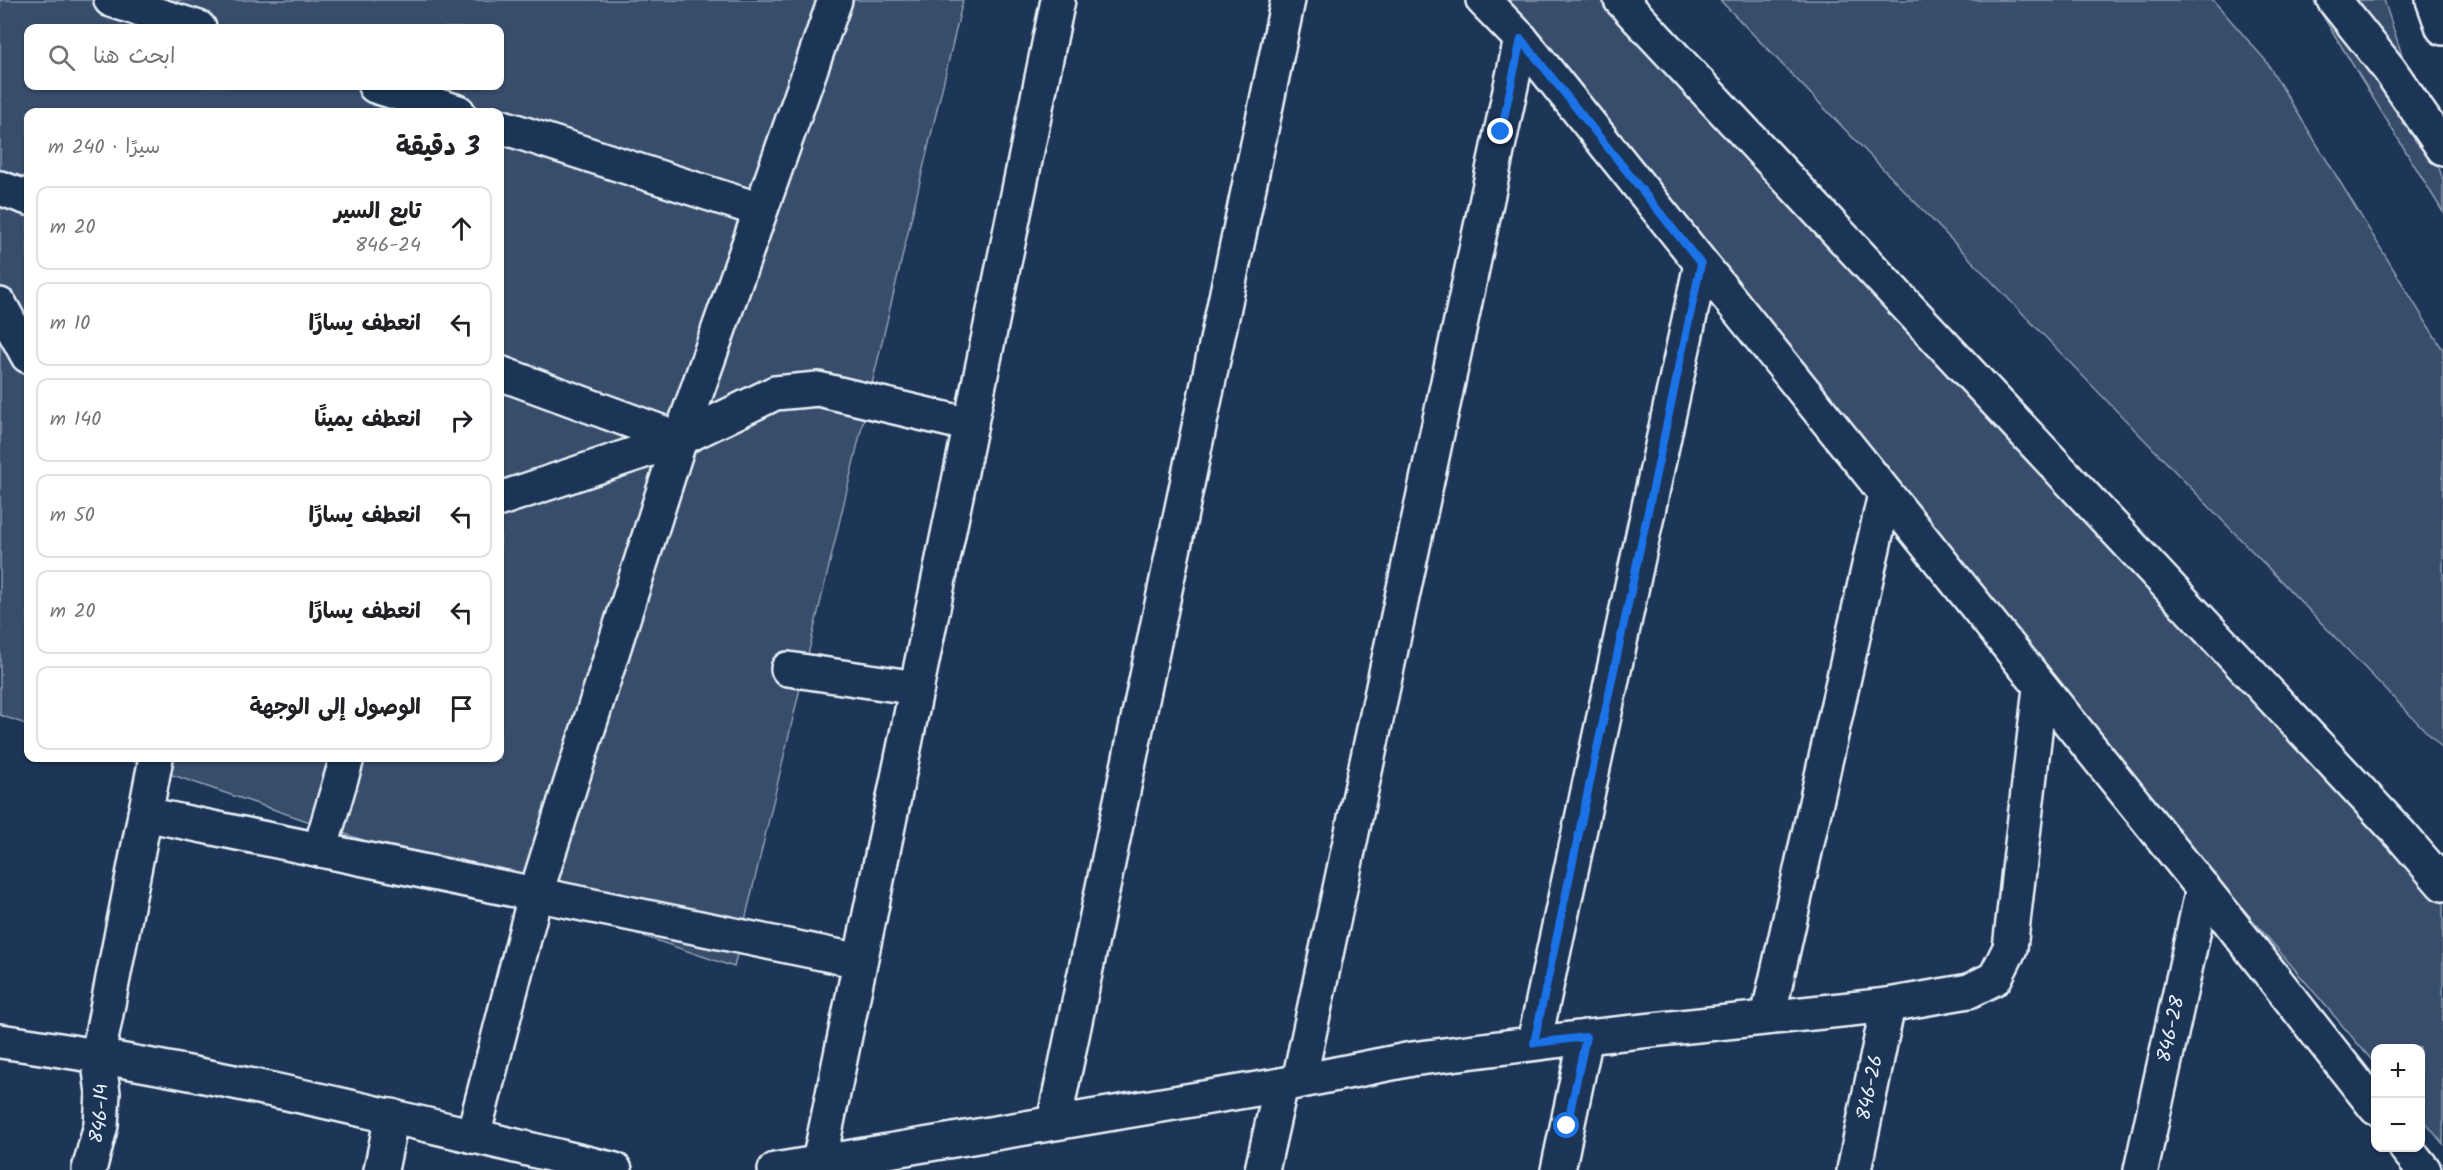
<!DOCTYPE html>
<html lang="ar">
<meta charset="utf-8">
<style>
body{margin:0;font-family:Kalam,"Playpen Sans Arabic",sans-serif;background:#f6f6f6;color:#202124;direction:rtl}
.controls{position:absolute;right:18px;bottom:18px;display:grid;overflow:hidden;border-radius:12px;box-shadow:0 2px 4px #0004}
.controls button{width:54px;height:54px;display:grid;place-items:center;padding:0;border:0;border-bottom:2px solid #e0e0e0;background:#fff;color:#202124;font:30px sans-serif}
.stop{position:absolute;width:18px;height:18px;margin:-14px;border:4px solid #1a73e8;border-radius:50%;background:#fff}
.stop.end{background:#1a73e8;border-color:#fff;box-shadow:0 2px 6px #0008}
.list{margin:0;padding:0;list-style:none}
h2{display:flex;justify-content:space-between;align-items:center;height:78px;margin:0;padding:0 24px;font-size:26px}
h2 small{font-size:20px;font-weight:400;color:#757577}
.list li{display:grid;grid-template-columns:39px 1fr auto;gap:18px;align-items:center;box-sizing:border-box;height:84px;margin:0 12px 12px;padding:0 12px;border:2px solid #e0e0e0;border-radius:12px}
.list b{display:block;font-size:22px;white-space:nowrap}
.list p{margin:0;font-size:20px;white-space:nowrap;color:#757577}
.list em{font-size:20px;font-style:normal;color:#757577}
.icon{flex:none;width:33px;height:33px;fill:none;stroke:currentColor;stroke-width:2;stroke-linecap:round;stroke-linejoin:round}
.map{position:relative;flex:none;width:2443px;height:1170px;overflow:hidden;direction:ltr}
.search{position:absolute;background:#fff;box-shadow:0 2px 4px #0004;left:24px;top:24px;width:480px;height:66px;display:flex;align-items:center;gap:15px;box-sizing:border-box;padding:0 21px;border-radius:12px;color:#757577;font-size:22px}
.panel{position:absolute;background:#fff;box-shadow:0 2px 4px #0004;left:24px;top:108px;width:480px;height:654px;border-radius:12px;direction:rtl}
.map>svg:first-child{display:block}
.green{fill:#374d6c;stroke:#909fb2;stroke-width:1.5;fill-rule:evenodd}
.lines{fill:none;stroke-linecap:round;stroke-linejoin:round}
.minor-casing{stroke:#e8f1f8;stroke-width:38}
.highway-casing{stroke:#e8f1f8;stroke-width:38}
.minor{stroke:#1d3557;stroke-width:33}
.highway{stroke:#1d3557;stroke-width:33}
.route{stroke:#1a73e8;stroke-width:8}
.labels{text-anchor:middle;dominant-baseline:central;stroke-width:5;stroke-linejoin:round;paint-order:stroke}
.street-label{font-size:20px;fill:#e8f1f8;stroke:#1d3557}
</style>
<div class="map">
<svg width="2443" height="1170" viewBox="0 0 2443 1170">
<rect width="100%" height="100%" fill="#1d3557"/>
<filter id="ink" filterUnits="userSpaceOnUse"><feTurbulence type="fractalNoise" baseFrequency=".0167" numOctaves="2"/><feDisplacementMap in="SourceGraphic" scale="12" xChannelSelector="R" yChannelSelector="G"/><feConvolveMatrix kernelMatrix="1 2 1 2 8 2 1 2 1" color-interpolation-filters="sRGB"/></filter>
<g filter="url(#ink)">
<g class="green">
<path d="M0,0H963L734,967L123,758H500V112H28V725L0,715ZM28,28H500V86H28Z"/>
<polygon points="1473,0 1603,0 1997,415 2443,897 2443,1144 2421,1117 2420,1048 2376,1048 2375,1064"/>
<polygon points="1720,0 2213,0 2266,61 2443,350 2443,749"/>
<polygon points="2313,0 2384,0 2443,180 2443,212"/>
</g>
<g class="lines">
<defs>
<g id="minor">
<polyline points="111,0 199,28"/>
<polyline points="1483,0 1521,39 2226,917 2376,1108"/>
<polyline points="375,86 458,112"/>
<polyline points="500,126 760,210"/>
<polyline points="0,188 28,198"/>
<polyline points="0,305 28,356"/>
<polyline points="500,373 680,439"/>
<polyline points="500,499 680,439 775,393 818,389 971,425"/>
<polyline points="788,669 917,688"/>
<polyline points="145,814 860,961"/>
<polyline points="320,850 347,758"/>
<polyline points="1768,1017 1885,494"/>
<path d="M0,1041C208,1070 412,1121 615,1170"/>
<polyline points="1534,1043 1701,264"/>
<polyline points="1299,1081 1521,39"/>
<polyline points="1054,1122 1288,0"/>
<polyline points="473,1136 535,896 680,439 835,0"/>
<polyline points="2406,1148 2424,1170"/>
<polyline points="819,1162 1058,0"/>
<path id="s1" d="M89,1170L101,1125L103,1093L98,1055L156,758"/>
<polyline points="381,1170 392,1116"/>
<polyline points="775,1170 1281,1085 1412,1059 1586,1037 1888,1005 1969,991 1995,978 2010,948 2040,688"/>
<polyline points="1262,1170 1281,1085"/>
<polyline points="1558,1170 1586,1037"/>
<path id="s2" d="M1854,1170L1888,1005"/>
<path id="s3" d="M2141,1170L2203,888"/>
</g>
<g id="highway">
<polyline points="1621,0 2401,835 2443,884"/>
<polyline points="2334,0 2389,69 2443,148"/>
<polyline points="2433,0 2443,28"/>
</g>
</defs>
<use href="#minor" class="minor-casing"/>
<use href="#highway" class="highway-casing"/>
<use href="#minor" class="minor"/>
<use href="#highway" class="highway"/>
</g>
</g>
<g class="lines" filter="url(#ink)">
<polyline class="route" points="1501,132 1521,39 1701,264 1534,1043 1586,1037 1567,1126"/>
</g>
<g class="labels">
<g class="street-label">
<text stroke="none"><textPath href="#s3" startOffset="144">846-28</textPath></text>
<text stroke="none"><textPath href="#s2" startOffset="84">846-26</textPath></text>
<text stroke="none"><textPath href="#s1" startOffset="58">846-14</textPath></text>
</g>
</g>
</svg>
<div class="controls">
<button>+</button>
<button>−</button>
</div>
<div class="stop" style="left:1567px;top:1126px"></div>
<div class="stop end" style="left:1501px;top:132px"></div>
<div class="search"><svg class="icon" aria-label="search" viewBox="0 0 24 24"><circle cx="10" cy="10" r="6"/><path d="M15 15l6 6"/></svg>ابحث هنا</div>
<section class="panel">
<h2>3 دقيقة<small>سيرًا · 240 m</small></h2>
<ul class="list">
<li><svg class="icon" aria-label="ahead" viewBox="0 0 24 24"><path d="M12 20V5M6 11l6-6 6 6"/></svg><div><b>تابع السير</b><p>846-24</p></div><em>20 m</em></li>
<li><svg class="icon" aria-label="left" viewBox="0 0 24 24"><path d="M17 20v-9H6M10 6l-5 5 5 5"/></svg><div><b>انعطف يسارًا</b></div><em>10 m</em></li>
<li><svg class="icon" aria-label="right" viewBox="0 0 24 24"><path d="M7 20v-9h11M14 6l5 5-5 5"/></svg><div><b>انعطف يمينًا</b></div><em>140 m</em></li>
<li><svg class="icon" aria-label="left" viewBox="0 0 24 24"><path d="M17 20v-9H6M10 6l-5 5 5 5"/></svg><div><b>انعطف يسارًا</b></div><em>50 m</em></li>
<li><svg class="icon" aria-label="left" viewBox="0 0 24 24"><path d="M17 20v-9H6M10 6l-5 5 5 5"/></svg><div><b>انعطف يسارًا</b></div><em>20 m</em></li>
<li><svg class="icon" aria-label="arrive" viewBox="0 0 24 24"><path d="M6 21V4h12l-3 4 3 4H6"/></svg><div><b>الوصول إلى الوجهة</b></div></li>
</ul>
</section>
</div>
